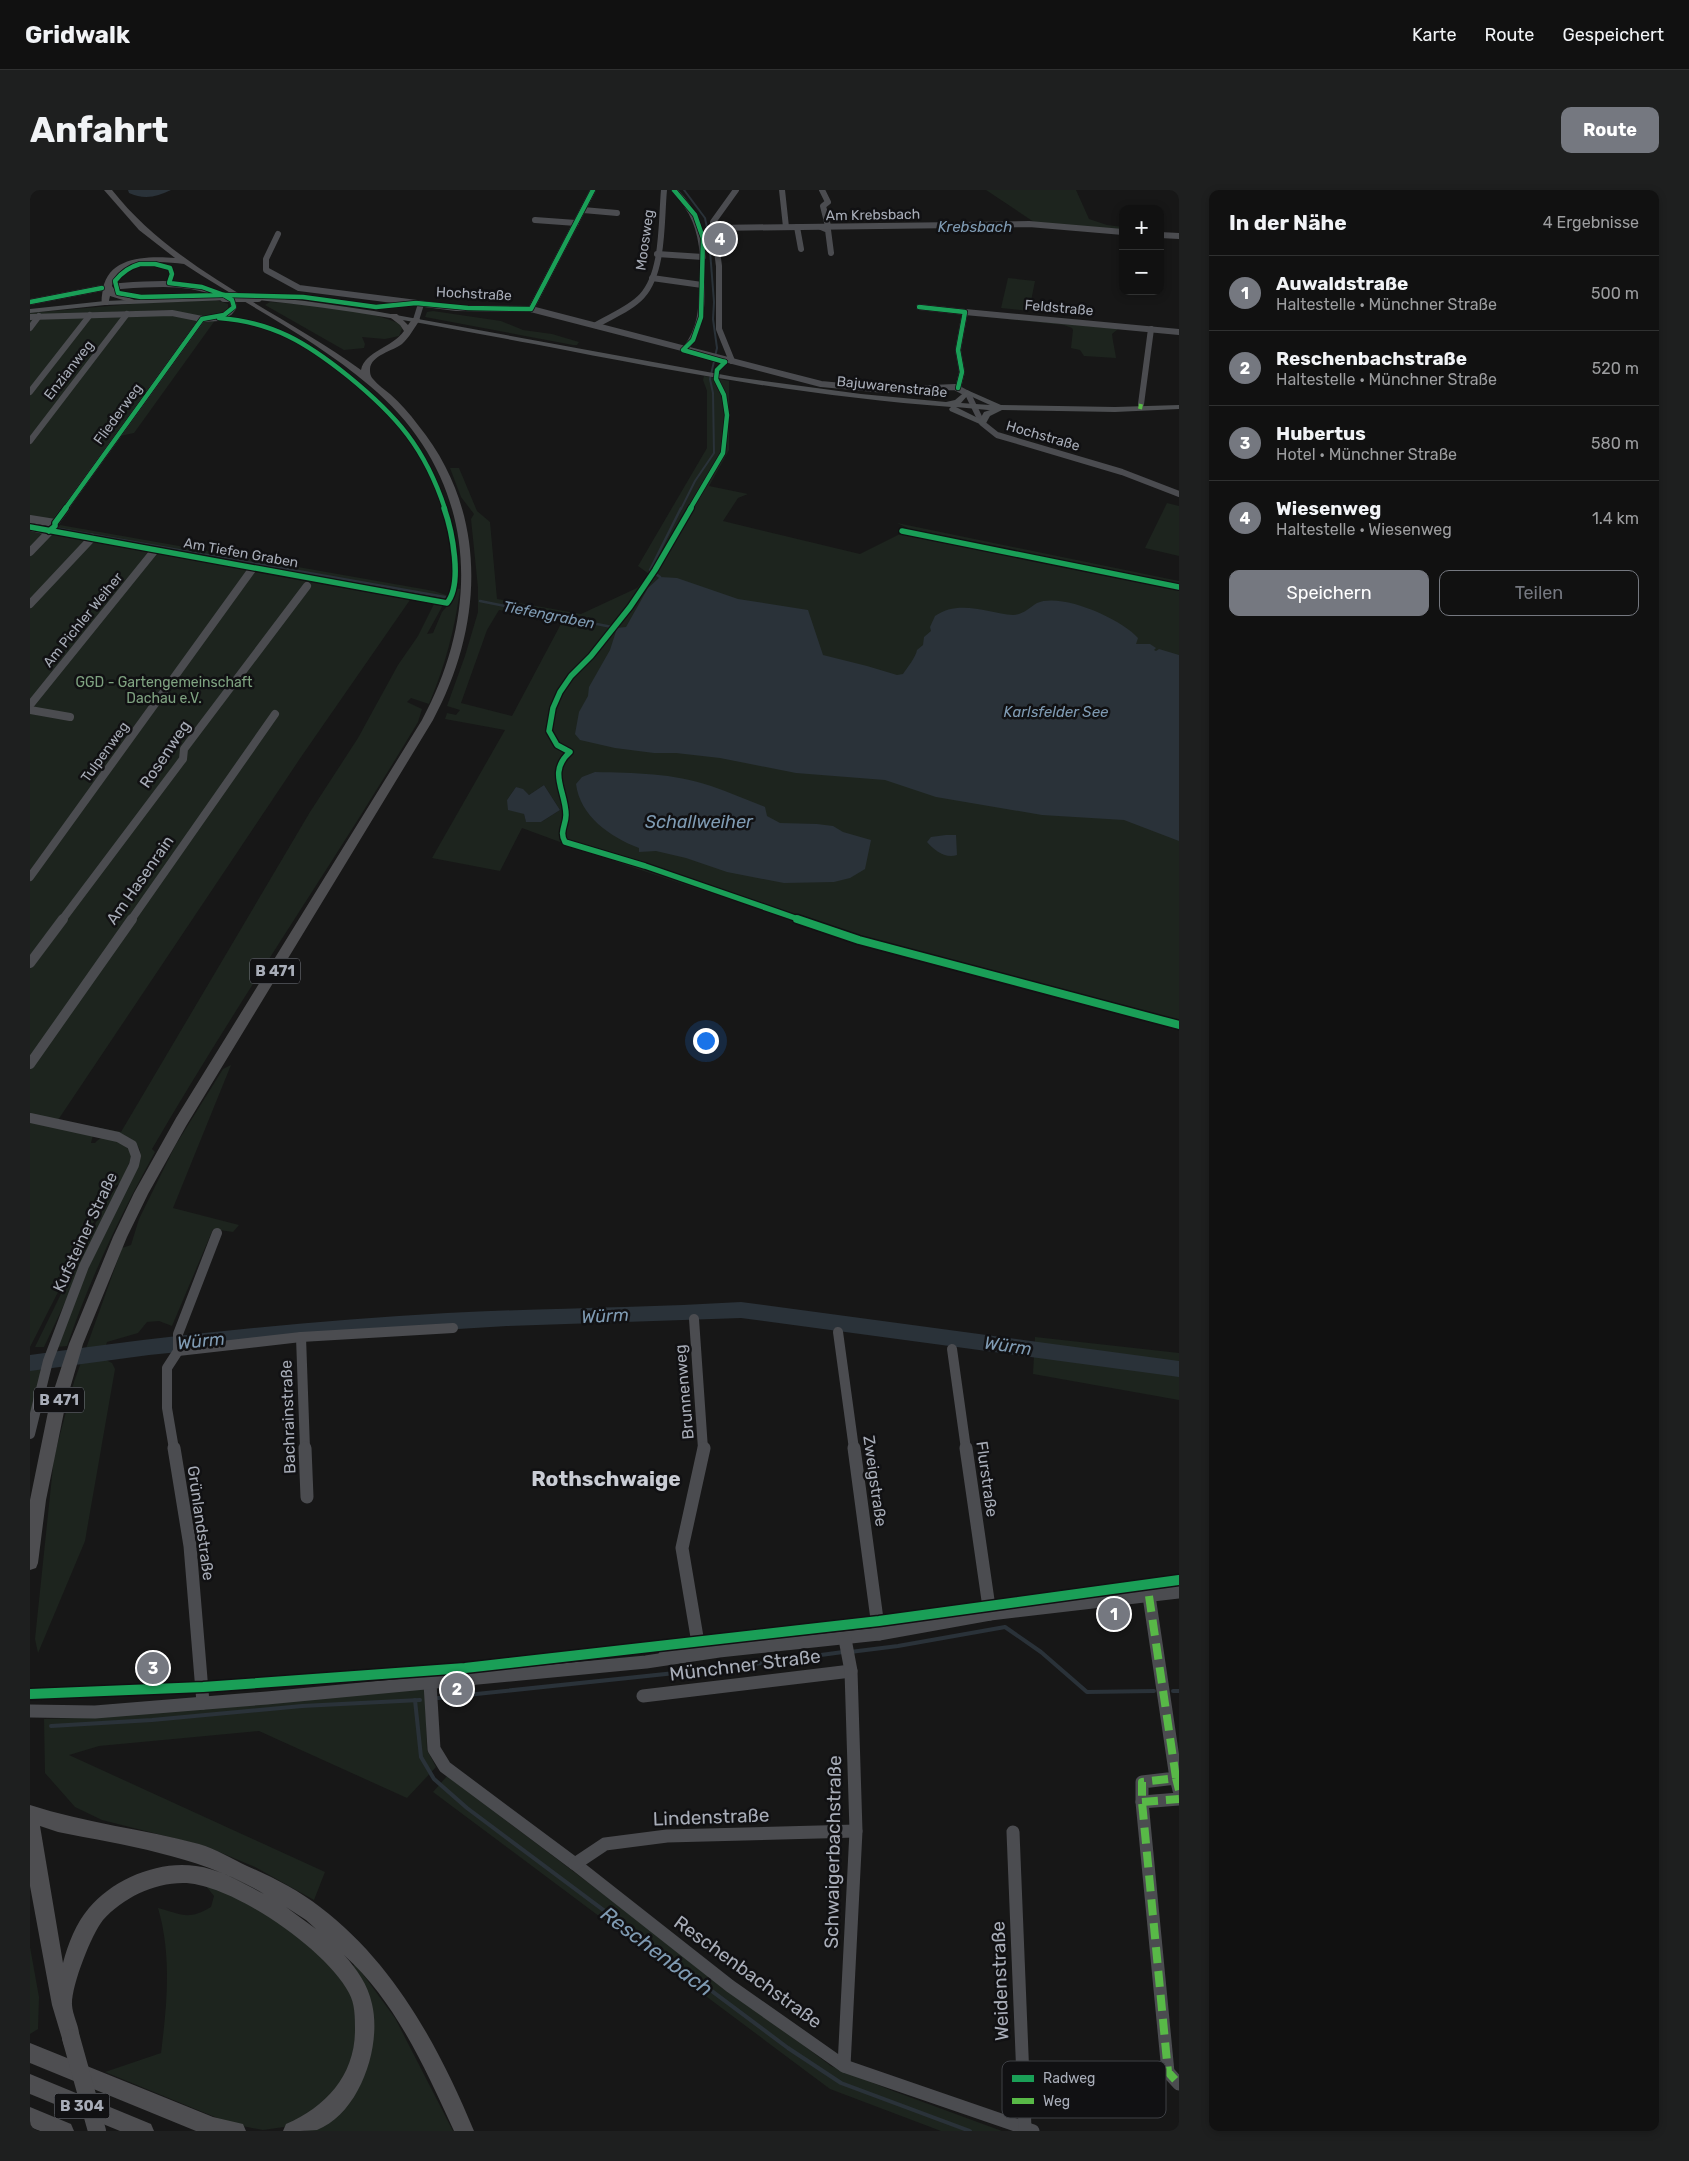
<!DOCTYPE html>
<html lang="de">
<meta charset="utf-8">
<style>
body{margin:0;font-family:Rubik,sans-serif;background:#1e1f1f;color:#f1f3f6}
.controls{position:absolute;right:15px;top:15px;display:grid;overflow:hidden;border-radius:10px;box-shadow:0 2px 8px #0003}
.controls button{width:45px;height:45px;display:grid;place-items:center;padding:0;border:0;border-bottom:1px solid #303131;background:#111;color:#f1f3f6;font:25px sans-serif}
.you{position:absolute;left:675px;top:850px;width:18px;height:18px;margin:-12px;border:4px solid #fff;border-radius:50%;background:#1a73e8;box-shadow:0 0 0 8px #1a73e833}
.badge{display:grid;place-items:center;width:32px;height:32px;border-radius:50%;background:#757880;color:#fff;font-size:16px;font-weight:700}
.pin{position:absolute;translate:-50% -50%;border:2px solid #fff;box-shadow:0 1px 5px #0006}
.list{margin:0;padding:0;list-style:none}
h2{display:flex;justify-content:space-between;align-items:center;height:65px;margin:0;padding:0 20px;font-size:21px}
h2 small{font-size:16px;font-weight:400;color:#9c9d9f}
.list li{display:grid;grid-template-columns:32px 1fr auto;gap:15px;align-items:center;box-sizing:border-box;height:75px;padding:0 20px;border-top:1px solid #303131}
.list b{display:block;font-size:19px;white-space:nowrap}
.list p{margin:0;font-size:16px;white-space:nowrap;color:#9c9d9f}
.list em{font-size:16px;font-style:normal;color:#9c9d9f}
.actions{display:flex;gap:10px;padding:15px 20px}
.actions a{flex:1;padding:11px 0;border:1px solid #757880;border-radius:10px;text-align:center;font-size:18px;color:#757880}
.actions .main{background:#757880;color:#fff}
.map{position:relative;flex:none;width:1149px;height:1941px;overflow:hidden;border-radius:10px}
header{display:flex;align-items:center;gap:30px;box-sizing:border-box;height:70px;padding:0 25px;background:#111;border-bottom:1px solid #303131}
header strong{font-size:24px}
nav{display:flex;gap:28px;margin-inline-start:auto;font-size:18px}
.intro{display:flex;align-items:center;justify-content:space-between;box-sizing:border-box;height:120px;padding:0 30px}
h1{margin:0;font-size:35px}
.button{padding:12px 22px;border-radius:10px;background:#757880;color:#fff;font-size:18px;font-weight:700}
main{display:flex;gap:30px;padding:0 30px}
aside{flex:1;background:#111;border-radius:10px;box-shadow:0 2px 8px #0003}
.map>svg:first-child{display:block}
.green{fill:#1d241e;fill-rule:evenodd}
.water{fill:#2a3239}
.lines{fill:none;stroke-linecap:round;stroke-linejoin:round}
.stream-far2{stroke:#2a3239;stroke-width:2}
.stream-far1{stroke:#2a3239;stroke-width:2.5}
.stream{stroke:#2a3239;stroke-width:4}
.river{fill:#2a3239;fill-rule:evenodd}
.minor-far3{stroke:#4b4c50;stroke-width:6}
.minor-far2{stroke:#4b4c50;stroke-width:8}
.minor-far1{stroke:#4b4c50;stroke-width:10}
.minor{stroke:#4b4c50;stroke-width:13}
.major{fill:#4d4f52;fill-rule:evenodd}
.highway{fill:#4e4e51;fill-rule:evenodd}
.major-bridge{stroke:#4d4f52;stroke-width:8}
.highway-bridge{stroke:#4e4e51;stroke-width:18}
.quiet-far1{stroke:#58b947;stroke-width:4;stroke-dasharray:8 4;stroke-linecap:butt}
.quiet{stroke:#58b947;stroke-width:8;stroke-dasharray:16 8;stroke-linecap:butt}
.cycleway-far3-casing{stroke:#111113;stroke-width:6}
.cycleway-far2-casing{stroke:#111113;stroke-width:8}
.cycleway-far1-casing{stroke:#111113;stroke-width:11}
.cycleway-casing{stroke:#111113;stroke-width:13}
.cycleway-far3{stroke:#1a9f57;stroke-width:4.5}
.cycleway-far2{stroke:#1a9f57;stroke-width:5.5}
.cycleway-far1{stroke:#1a9f57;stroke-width:8}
.cycleway{stroke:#1a9f57;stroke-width:10}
.labels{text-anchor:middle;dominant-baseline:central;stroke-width:5;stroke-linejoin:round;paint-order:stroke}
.far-street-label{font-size:14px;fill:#a8adb8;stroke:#111113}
.far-park-label{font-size:14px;fill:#7fa381;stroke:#111113}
.far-water-label{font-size:15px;font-style:italic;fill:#7f9bb3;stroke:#111113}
.shield{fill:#111113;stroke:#7b7e86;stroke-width:1}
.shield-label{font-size:15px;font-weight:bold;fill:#a8adb8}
.street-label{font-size:16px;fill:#a8adb8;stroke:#111113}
.water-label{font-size:18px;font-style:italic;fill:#7f9bb3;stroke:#111113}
.near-street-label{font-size:19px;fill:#a8adb8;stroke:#111113}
.district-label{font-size:21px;font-weight:bold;fill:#c9ccd4;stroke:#111113}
.near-water-label{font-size:21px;font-style:italic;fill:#7f9bb3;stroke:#111113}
.key{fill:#111113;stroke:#3e4045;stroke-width:1}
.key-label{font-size:14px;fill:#a8adb8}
</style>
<header>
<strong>Gridwalk</strong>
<nav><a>Karte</a><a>Route</a><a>Gespeichert</a></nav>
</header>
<div class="intro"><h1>Anfahrt</h1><a class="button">Route</a></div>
<main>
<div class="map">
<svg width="1149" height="1941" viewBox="0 0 1149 1941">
<rect width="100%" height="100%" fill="#171717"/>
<g class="green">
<polygon points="956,0 1046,0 1059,29 1077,35 1093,37 1093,40 1004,32"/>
<polygon points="978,88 1005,91 999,121 971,118"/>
<polygon points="186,110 198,114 198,120 186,126 173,127 139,120 0,125 0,123 113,113"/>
<path d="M240,112C276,114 338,119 370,134L372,139L369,146L355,149L332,147L335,154L334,158L314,160L235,115Z"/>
<polygon points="403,121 471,131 493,140 522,144 549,152 547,155 543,155 395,127 397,122"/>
<polygon points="125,124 168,129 27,327 21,332 0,328 0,127"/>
<path d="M948,126L1088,139L1082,144C1083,153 1085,160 1086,168L1054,166L1050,160L1041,158L1043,140L1042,138L1034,135Z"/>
<polygon points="174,129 186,129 104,243 90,246"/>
<path d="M674,186L699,191V260L679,296L718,304L708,308L693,331L830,364L880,339L867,333L1149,391V833L829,750L615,676L530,652L492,638L470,681L402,668L475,540L415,529L417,523L426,525L430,520L417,516L435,466L448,422V398L441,329L444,324L431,307L420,278H429L447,321L460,332L467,409L551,424L607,398L619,384L608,376L677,258V201L673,190ZM469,420L532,432L482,526L431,513L457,440ZM514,595L530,620L511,632L496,631L494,624L477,610L486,597L499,605Z"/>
<polygon points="1137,313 1149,316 1149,366 1115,358"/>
<polygon points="30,335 404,401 419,406 417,409 409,409 26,342"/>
<path d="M0,339L218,378L224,383L225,379L382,407L271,567L28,930L91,942L280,622L328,548L368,475L388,446L405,412L413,415L397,444L403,443L412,422L423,409L424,398L430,399C425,439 415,476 399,514L381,508L377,512L392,519L388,532C302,676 206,814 122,959L125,962C91,1024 60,1088 37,1156L27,1157L66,1059L108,977C109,971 112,963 109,958C98,932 19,939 0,923Z"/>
<polygon points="591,670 831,752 1149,836 1149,838 985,797 830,753 584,671"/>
<polygon points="201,875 143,1018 209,1035 203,1042 183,1039 142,1136 129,1131 117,1132 108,1143 77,1152 72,1168 82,1173 85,1179 55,1351 8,1463 5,1449 24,1267 44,1192 92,1058 101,1055 109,1029 145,956 193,879"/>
<path d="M0,931L63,945L61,953H65C75,940 91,953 101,961V968L91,993L85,996L76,1008L0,1157Z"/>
<polygon points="90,996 14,1157 5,1157 78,1008 85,999"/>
<polygon points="1005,1147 1149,1163 1149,1210 1003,1184"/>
<polygon points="0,1173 15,1183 0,1244"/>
<polygon points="395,1497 397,1560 406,1577 377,1608 229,1541 69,1556 39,1565 295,1682 284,1710 225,1677 175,1656 72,1630 45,1617 15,1583 14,1529 75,1527"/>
<polygon points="417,1586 801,1876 863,1901 972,1941 911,1941 800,1899 403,1602"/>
<path d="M176,1696L195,1702L254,1733L306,1778L320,1800L330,1830L327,1861L301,1910L261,1936L233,1940L202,1934L75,1882L131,1863C137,1814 142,1766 128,1718C151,1724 158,1731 181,1717L184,1706Z"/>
<polygon points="0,1757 9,1807 8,1839 0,1844"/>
<polygon points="324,1772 365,1828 423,1941 274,1941 282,1938 337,1865 323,1781"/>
</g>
<g class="water">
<path d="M98,0H141C127,7 114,10 99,3Z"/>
<path d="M630,387L647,388L708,409L778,420L793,465L837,476L867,485L873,484C877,478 886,467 887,460L893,455L894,447L901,441L900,437L905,426C928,409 959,423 983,425C993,425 1000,417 1007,413C1031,402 1092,429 1108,448L1106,454H1120L1126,458L1124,460L1126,461L1129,459L1149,465V651L1094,630L1012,625L906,607L855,590L766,583L690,568L646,563H624L585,558L550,550L545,544L549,522L558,506L559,497L580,460L587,438L596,437L618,398Z"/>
<path d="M565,582C604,583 643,583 681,596C699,602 717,610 735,617L737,626L750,633L787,634L803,636L813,642L841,650L835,679L820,688L804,692L754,693L697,682L656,668L626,661L609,662V658C580,647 550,626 546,594L552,587Z"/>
<polygon points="514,595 530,620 511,632 496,632 494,624 478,620 477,610 486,597 493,599 499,605"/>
<path d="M916,645H926L927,665C915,669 904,660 897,652L901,647Z"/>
</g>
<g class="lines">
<polyline class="stream-far2" points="651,319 665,291 684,263 683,203 680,189 687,158 683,129 684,112 679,48 675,28 654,0"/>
<g class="stream-far1">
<polyline points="24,338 415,407"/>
<polyline points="630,387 620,380 651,318"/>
<polyline points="450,411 587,438"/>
</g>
<g class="stream">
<polyline points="820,1462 868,1456 975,1437 1011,1462 1057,1502 1124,1501"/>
<polyline points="1143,1501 1149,1501"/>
<polyline points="408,1508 702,1477 813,1462"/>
<polyline points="385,1510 391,1567 404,1589 437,1618 758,1858 811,1893 940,1941"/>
<polyline points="21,1536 122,1530 272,1516 390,1510"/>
</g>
<path class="river" d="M711,1112L1149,1171V1187L711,1128L477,1136L297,1147L119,1165L0,1181V1165C138,1145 277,1131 417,1123C515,1118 613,1118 711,1112Z"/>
<g class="minor-far3">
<polyline points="752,0 756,37"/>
<polyline points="792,0 798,12 793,16 798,36"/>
<polyline points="553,20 587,23"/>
<polyline points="505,30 546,33"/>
<polyline points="767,37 771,59"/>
<polyline points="791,37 798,40 801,63"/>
<polyline points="684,38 999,34 1093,42"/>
<polyline points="248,44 236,69 236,80 269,98 426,118 501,119 791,194 855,200 925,197 938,204 952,233 967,245 1092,282 1149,304"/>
<polyline points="1130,45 1149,46"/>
<path d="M627,64L673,67C671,39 664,20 644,0"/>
<path d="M622,88L672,95C672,118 671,139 656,158"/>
<polyline points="0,112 72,98"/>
<polyline points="889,117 935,122 928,160 932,182 928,198"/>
<polyline points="501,119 563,0"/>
<polyline points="935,122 1149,142"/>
<path d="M0,127L142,123L172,129L189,128L200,122L204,117L202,110C166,90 129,93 90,96"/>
<polyline points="386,130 391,114"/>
<path d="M566,135C581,126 600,119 612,106C634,82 631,31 634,0"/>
<polyline points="0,138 9,126"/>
<polyline points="702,171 689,139 689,76 683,32 706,0"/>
<polyline points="0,202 60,125"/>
<polyline points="1111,214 1121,139"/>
<polyline points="0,251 97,124"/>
<polyline points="35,319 172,129"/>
</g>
<g class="minor-far2">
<polyline points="0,329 25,333"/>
<polyline points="25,333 36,318"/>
<polyline points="0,337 19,341"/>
<polyline points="0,362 25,336 25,333"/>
<polyline points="0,414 62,348"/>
<polyline points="0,515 125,360"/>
<polyline points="0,520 40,527"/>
<polyline points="0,687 223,378"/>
<polyline points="32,730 153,569 154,559 277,396"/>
<polyline points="101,730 245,524"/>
</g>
<g class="minor-far1">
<polyline points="0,773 33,729"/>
<polyline points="0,874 102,729"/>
<polyline points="0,928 88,947 102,955 106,966 104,975 54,1076 18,1171 0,1244"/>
<polyline points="664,1129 673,1259"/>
<polyline points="808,1142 824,1259"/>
<polyline points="271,1147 275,1259"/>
<polyline points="922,1159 936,1259"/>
<polyline points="148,1161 271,1147 423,1138"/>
<polyline points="144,1259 137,1218 137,1178 148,1161 148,1144 187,1043"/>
</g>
<g class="minor">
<polyline points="144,1258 160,1356 173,1513"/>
<polyline points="275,1258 277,1307"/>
<polyline points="824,1258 849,1444"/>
<polyline points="936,1258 960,1424"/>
<polyline points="1119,1406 1146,1588 1112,1592 1112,1612 1138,1882 1149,1894"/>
<polyline points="635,1465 668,1453 652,1358 674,1258"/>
<polyline points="400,1493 404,1559 415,1577 545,1674 700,1796 814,1876 1003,1941"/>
<polyline points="613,1506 821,1481"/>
<polyline points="0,1521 65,1522 237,1508 616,1472 689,1461 849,1444 960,1424 1149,1402"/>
<polyline points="1146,1588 1149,1600"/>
<polyline points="1112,1612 1149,1609"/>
<polyline points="983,1642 995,1938"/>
<polyline points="545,1674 575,1654 637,1646 826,1641"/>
<polyline points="814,1876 826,1641 821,1481 815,1449"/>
</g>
<g class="major">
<polygon points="194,106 198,108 197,110 75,115 0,123 0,119 75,111"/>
<path d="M225,106L275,111L344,121L705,187L831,204L916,212L925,210L937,200L971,215L1085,217L1149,215V219L1085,222L972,220L960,226L955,235H952L920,221L919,219L921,217C780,207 642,181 504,154C412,137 321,119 228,110L224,108ZM938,205L960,215L931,213ZM926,217L958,220H960L954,222L950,229Z"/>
</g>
<g class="highway">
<path d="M74,0H82C146,81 249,120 331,180C335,161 362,158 374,141L370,135L361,128V124H367L378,135L383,128H389L390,130C384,138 379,148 372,154C363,161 341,165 340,179C340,182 340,186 343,189C348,195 354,199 360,204C370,213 380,224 388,235C459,322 454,435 403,530L156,936L118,1004L97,1047L53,1154L36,1212L16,1310L8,1373L6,1378L0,1380V1310L20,1212L39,1154L83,1047L104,1003L146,928L392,530C455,414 445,284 340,196C284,148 216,115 154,74C131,71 88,67 82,96L87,103L107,111L103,113L80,106L78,115H72C71,110 72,105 73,99C79,66 118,66 145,68L109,40Z"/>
<path d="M0,1615C55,1633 113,1639 169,1654C186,1659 202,1669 217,1676C242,1687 268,1700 290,1717C364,1773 409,1857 444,1941H424C395,1878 366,1812 314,1765C327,1779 338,1795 342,1814C352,1856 330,1923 287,1940C278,1941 263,1941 253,1941L256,1934C296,1917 325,1885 325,1840C325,1827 325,1814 319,1803C297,1760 201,1693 153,1693C123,1693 93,1708 73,1730C61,1745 41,1797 42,1815C43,1829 53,1841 48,1855L41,1858L34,1855L22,1815L0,1696ZM10,1636L28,1642C98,1656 171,1666 234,1704C213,1693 190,1679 166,1676C129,1670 83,1689 59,1718C46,1733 38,1754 33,1773ZM256,1717L276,1730L286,1739Z"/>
<polygon points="0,1853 183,1927 213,1934 216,1941 166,1941 0,1873"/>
<polygon points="0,1884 121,1934 124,1941 90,1941 0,1904"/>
<polygon points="0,1917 41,1934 44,1941 10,1941 0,1937"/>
</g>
<polyline class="major-bridge" points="194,108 228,108"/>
<polyline class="highway-bridge" points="41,1848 67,1941"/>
<polyline class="quiet-far1" points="1110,219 1111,214"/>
<g class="quiet">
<polyline points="1119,1406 1146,1588 1112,1592 1112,1612 1138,1882 1149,1894"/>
<polyline points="1146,1588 1149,1600"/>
<polyline points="1112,1612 1149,1609"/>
</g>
<defs>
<g id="cycleway-far3">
<polyline points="644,0 665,25 673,48 671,127 663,150 653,160 695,172"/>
<path d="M110,74H125L140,78L142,84L139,93L172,97L194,105L111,107L88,103L85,91C92,82 99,77 110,74Z"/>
<polyline points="194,105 273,107 346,117 386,113 438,118 501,119 563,0"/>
<polyline points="0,112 72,98"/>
<polyline points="889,117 935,122 928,160 932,182 928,198"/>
<path d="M189,128C243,132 277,153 318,186C367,226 395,258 415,319"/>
<polyline points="35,319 172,129 194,125 204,117 202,110 194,105"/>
<polyline points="660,319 693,263 697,225 694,205 686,189 687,180 695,172"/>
</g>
<g id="cycleway-far2">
<path d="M661,318L625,380L600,417L561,466L541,486L530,502L523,518L519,541L527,555L540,562C517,582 536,601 536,625C536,635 529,642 535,652L615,676L771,730"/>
<path d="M0,337L417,413C433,394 422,340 414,318"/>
<polyline points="19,341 25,336 25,333 36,318"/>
<polyline points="872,341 1149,397"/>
</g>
<polyline id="cycleway-far1" points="767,729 829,750 1149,835"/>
<polyline id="cycleway" points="0,1504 173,1497 435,1478 849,1431 1149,1390"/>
</defs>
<use href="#cycleway-far3" class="cycleway-far3-casing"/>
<use href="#cycleway-far2" class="cycleway-far2-casing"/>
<use href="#cycleway-far1" class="cycleway-far1-casing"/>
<use href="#cycleway" class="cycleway-casing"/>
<use href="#cycleway-far3" class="cycleway-far3"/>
<use href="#cycleway-far2" class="cycleway-far2"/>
<use href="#cycleway-far1" class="cycleway-far1"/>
<use href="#cycleway" class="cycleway"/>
</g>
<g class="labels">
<g class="far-street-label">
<text transform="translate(843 25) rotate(-1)">Am Krebsbach</text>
<text transform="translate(615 50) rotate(-82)">Moosweg</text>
<text transform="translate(444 104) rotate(3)">Hochstraße</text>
<text transform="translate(1029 118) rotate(5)">Feldstraße</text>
<text transform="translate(39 180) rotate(-52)">Enzianweg</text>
<text transform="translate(862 197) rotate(6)">Bajuwarenstraße</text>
<text transform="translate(88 224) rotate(-54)">Fliederweg</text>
<text transform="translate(1013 246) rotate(16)">Hochstraße</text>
<text transform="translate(211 363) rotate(10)">Am Tiefen Graben</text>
<text transform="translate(53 430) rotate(-51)">Am Pichler Weiher</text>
<text transform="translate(75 562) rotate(-54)">Tulpenweg</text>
</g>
<g class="far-park-label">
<text x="134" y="492">GGD - Gartengemeinschaft<tspan x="134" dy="16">Dachau e.V.</tspan></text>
</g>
<g class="far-water-label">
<text x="945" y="37">Krebsbach</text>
<text transform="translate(519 425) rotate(11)">Tiefengraben</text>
<text x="1026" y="522">Karlsfelder See</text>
</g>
<g class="shield">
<rect x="220" y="768.5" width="50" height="25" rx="4"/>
<rect x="4" y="1197.5" width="50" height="25" rx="4"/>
<rect x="24.5" y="1903.5" width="55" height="25" rx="4"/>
</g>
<g class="shield-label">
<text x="245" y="781">B 471</text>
<text x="29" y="1210">B 471</text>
<text x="52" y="1916">B 304</text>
</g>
<g class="street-label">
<text transform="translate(135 564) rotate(-56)">Rosenweg</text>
<text transform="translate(110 690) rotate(-55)">Am Hasenrain</text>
<text transform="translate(55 1042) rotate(-65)">Kufsteiner Straße</text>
<text transform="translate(654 1202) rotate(-95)">Brunnenweg</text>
<text transform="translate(258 1227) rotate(-92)">Bachrainstraße</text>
<text transform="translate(957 1289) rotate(82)">Flurstraße</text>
<text transform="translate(845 1291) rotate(82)">Zweigstraße</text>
<text transform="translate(171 1333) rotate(82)">Grünlandstraße</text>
</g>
<g class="water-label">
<text x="669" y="632">Schallweiher</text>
<text transform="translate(575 1126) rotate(-3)">Würm</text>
<text transform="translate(171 1151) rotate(-6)">Würm</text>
<text transform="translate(978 1156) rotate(8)">Würm</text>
</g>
<g class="near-street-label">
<text transform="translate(715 1475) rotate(-7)">Münchner Straße</text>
<text transform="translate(681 1627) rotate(-2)">Lindenstraße</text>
<text transform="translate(803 1662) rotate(-89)">Schwaigerbachstraße</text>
<text transform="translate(718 1782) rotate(36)">Reschenbachstraße</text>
<text transform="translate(970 1791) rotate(-92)">Weidenstraße</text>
</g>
<g class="district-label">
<text x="576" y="1288">Rothschwaige</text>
</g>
<g class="near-water-label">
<text transform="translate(627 1761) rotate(37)">Reschenbach</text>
</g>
</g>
<rect x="972" y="1871" width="164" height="57" rx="8" class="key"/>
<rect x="982" y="1885" width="22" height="7" fill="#1a9f57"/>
<rect x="982" y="1908" width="22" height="6" fill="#58b947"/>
<g class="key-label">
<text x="1013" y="1893">Radweg</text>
<text x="1013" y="1916">Weg</text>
</g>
</svg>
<div class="controls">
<button>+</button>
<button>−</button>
</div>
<div class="you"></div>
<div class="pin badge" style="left:1084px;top:1424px">1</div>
<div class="pin badge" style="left:427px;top:1499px">2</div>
<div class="pin badge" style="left:123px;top:1478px">3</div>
<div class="pin badge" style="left:690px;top:49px">4</div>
</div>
<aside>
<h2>In der Nähe<small>4 Ergebnisse</small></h2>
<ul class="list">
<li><span class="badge">1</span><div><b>Auwaldstraße</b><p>Haltestelle · Münchner Straße</p></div><em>500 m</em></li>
<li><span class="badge">2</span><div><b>Reschenbachstraße</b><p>Haltestelle · Münchner Straße</p></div><em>520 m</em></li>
<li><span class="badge">3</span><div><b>Hubertus</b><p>Hotel · Münchner Straße</p></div><em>580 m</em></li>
<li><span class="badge">4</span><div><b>Wiesenweg</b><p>Haltestelle · Wiesenweg</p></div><em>1.4 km</em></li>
</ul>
<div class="actions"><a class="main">Speichern</a><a>Teilen</a></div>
</aside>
</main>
